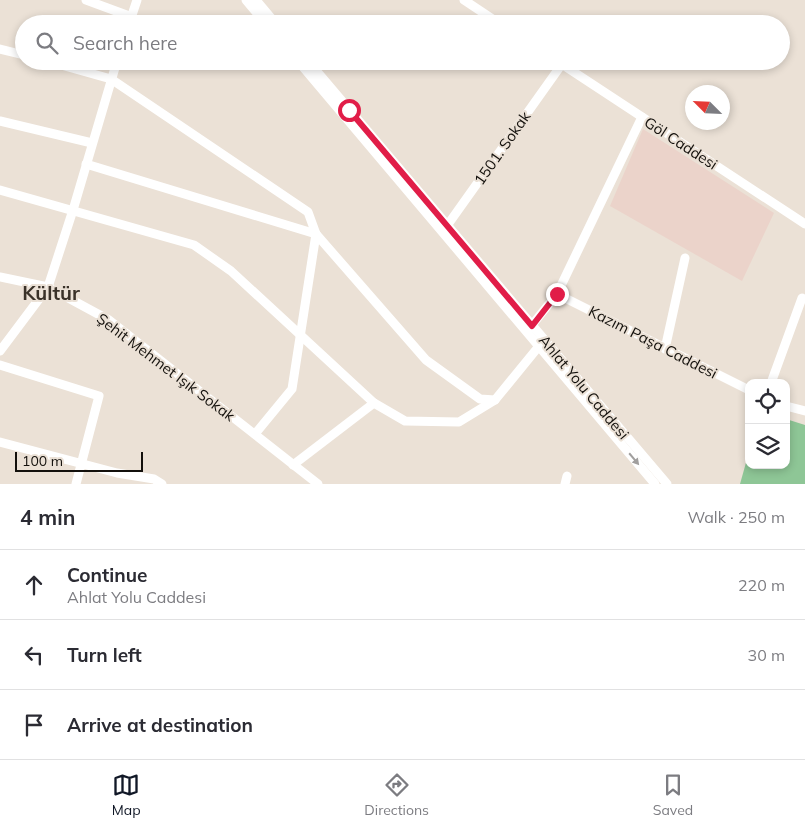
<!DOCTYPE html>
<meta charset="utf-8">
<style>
body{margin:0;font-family:Mulish,sans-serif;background:#f2f2f3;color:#2b2b33}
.controls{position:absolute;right:15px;bottom:15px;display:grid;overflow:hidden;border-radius:10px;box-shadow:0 2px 8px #0003}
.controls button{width:45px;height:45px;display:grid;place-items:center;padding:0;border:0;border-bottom:1px solid #e1e1e2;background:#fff;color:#2b2b33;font:25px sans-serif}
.compass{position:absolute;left:685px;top:85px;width:45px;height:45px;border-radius:50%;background:#fff;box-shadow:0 2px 8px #0003;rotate:294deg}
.scale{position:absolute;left:15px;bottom:12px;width:128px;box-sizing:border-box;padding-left:5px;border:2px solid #13100c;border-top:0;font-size:14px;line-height:18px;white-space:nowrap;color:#13100c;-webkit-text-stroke:4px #ebe1d6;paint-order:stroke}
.stop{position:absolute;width:15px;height:15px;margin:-11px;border:4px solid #e11d48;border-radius:50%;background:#fff}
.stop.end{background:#e11d48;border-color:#fff;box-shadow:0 1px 5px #0008}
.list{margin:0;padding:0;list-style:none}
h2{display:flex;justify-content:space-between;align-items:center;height:65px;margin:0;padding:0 20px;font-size:21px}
h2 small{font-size:16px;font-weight:400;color:#7c7c81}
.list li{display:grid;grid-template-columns:32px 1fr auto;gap:15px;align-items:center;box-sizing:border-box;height:70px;padding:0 20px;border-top:1px solid #e1e1e2}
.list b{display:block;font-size:19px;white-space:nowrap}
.list p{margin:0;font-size:16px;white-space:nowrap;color:#7c7c81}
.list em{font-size:16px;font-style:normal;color:#7c7c81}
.icon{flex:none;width:28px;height:28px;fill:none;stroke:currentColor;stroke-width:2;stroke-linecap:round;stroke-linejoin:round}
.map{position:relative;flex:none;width:805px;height:484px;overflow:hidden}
.search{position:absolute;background:#fff;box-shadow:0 2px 8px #0003;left:15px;right:15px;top:15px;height:55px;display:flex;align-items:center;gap:12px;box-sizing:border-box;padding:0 18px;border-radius:28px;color:#7c7c81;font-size:19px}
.sheet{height:275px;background:#fff}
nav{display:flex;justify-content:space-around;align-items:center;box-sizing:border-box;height:70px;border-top:1px solid #e1e1e2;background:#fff;font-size:14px;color:#7c7c81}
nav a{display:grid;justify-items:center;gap:2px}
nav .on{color:#111827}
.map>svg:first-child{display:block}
.education{fill:#ebd3ca}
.green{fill:#8ec696}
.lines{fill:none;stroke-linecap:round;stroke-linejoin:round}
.minor{stroke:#fff;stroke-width:9}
.oneway{fill:#a19f9e}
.route{stroke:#e11d48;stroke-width:6}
.labels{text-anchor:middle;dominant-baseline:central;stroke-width:4;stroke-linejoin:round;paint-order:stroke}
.street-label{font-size:15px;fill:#13100c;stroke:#ebe1d6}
.district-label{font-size:20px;font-weight:bold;fill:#3a3229;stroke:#ebe1d6}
</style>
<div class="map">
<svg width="805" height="484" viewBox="0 0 805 484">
<rect width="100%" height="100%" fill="#ebe1d6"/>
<polygon class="education" points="643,129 774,213 742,281 610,206"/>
<polygon class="green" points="786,419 805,425 805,484 740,484 749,452 749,465 786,465"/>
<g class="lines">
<g class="minor">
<polyline points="86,0 132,17"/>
<polyline points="246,0 266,24"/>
<polyline points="256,0 276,24"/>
<polyline points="464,0 500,24"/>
<polyline points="129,24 137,0"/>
<polyline points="0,49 24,55"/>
<polyline points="47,61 111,79 308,212 316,234 426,360 480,399 495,400"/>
<polyline points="298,61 655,484"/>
<polyline points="308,61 667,484"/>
<polyline points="557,61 805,224"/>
<polyline points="0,121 92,143"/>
<polyline points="86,164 316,234 292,389 255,434"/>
<polyline points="0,190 194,245 231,271 374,403 405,421 459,422 495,400 544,340"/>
<polyline points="444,230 562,64"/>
<polyline points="0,277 48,287 109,320 318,484"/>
<polyline points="557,294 749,390"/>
<polyline points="528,330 557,294 642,117"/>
<polyline points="665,349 685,258"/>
<polyline points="0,351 48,287 73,210 117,61"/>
<polyline points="0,365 99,396 76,484"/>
<polyline points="771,383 802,298"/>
<polyline points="786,406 805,411"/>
<polyline points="0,442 117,473 154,479 162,484"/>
<polyline points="293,465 374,403"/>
<polyline points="565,484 567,476"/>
</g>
</g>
<defs><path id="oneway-solid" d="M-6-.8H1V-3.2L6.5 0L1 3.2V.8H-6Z" transform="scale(1.25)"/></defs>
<use class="oneway" href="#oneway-solid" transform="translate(634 459) rotate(50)"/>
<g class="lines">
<polyline class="route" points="349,110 532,326 557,294"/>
</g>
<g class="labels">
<g class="street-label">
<text transform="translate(681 143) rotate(33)">Göl Caddesi</text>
<text transform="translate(502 148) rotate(-55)">1501. Sokak</text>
<text transform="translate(653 342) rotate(27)">Kazım Paşa Caddesi</text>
<text transform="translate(166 367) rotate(37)">Şehit Mehmet Işık Sokak</text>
<text transform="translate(584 387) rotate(50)">Ahlat Yolu Caddesi</text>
</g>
<g class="district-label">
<text x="51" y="292">Kültür</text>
</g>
</g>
</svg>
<div class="controls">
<button><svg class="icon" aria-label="locate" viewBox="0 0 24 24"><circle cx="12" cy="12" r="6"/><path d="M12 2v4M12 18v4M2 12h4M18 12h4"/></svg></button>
<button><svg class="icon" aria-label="layers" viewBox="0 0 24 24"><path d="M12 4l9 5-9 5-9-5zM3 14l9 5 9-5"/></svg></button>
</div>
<svg class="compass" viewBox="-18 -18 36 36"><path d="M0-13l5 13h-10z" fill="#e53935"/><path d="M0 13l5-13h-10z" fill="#7c7c81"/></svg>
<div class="scale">100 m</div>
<div class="stop" style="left:349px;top:110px"></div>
<div class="stop end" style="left:557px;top:294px"></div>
<div class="search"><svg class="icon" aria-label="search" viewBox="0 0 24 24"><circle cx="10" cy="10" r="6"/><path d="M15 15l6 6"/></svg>Search here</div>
</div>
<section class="sheet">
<h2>4 min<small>Walk · 250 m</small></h2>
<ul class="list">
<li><svg class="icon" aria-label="ahead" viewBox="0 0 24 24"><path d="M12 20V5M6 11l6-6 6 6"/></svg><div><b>Continue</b><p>Ahlat Yolu Caddesi</p></div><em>220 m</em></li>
<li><svg class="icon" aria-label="left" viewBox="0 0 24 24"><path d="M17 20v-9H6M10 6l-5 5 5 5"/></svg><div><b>Turn left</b></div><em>30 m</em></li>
<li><svg class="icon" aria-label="arrive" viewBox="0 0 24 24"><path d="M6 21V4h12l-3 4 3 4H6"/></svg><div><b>Arrive at destination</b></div></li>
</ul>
</section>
<nav>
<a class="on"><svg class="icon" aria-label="map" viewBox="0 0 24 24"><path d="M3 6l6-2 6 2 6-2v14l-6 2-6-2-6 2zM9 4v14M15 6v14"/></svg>Map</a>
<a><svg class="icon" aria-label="directions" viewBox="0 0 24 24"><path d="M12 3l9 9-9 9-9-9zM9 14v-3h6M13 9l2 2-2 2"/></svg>Directions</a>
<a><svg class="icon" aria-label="saved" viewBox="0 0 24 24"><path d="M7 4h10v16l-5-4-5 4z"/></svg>Saved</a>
</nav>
